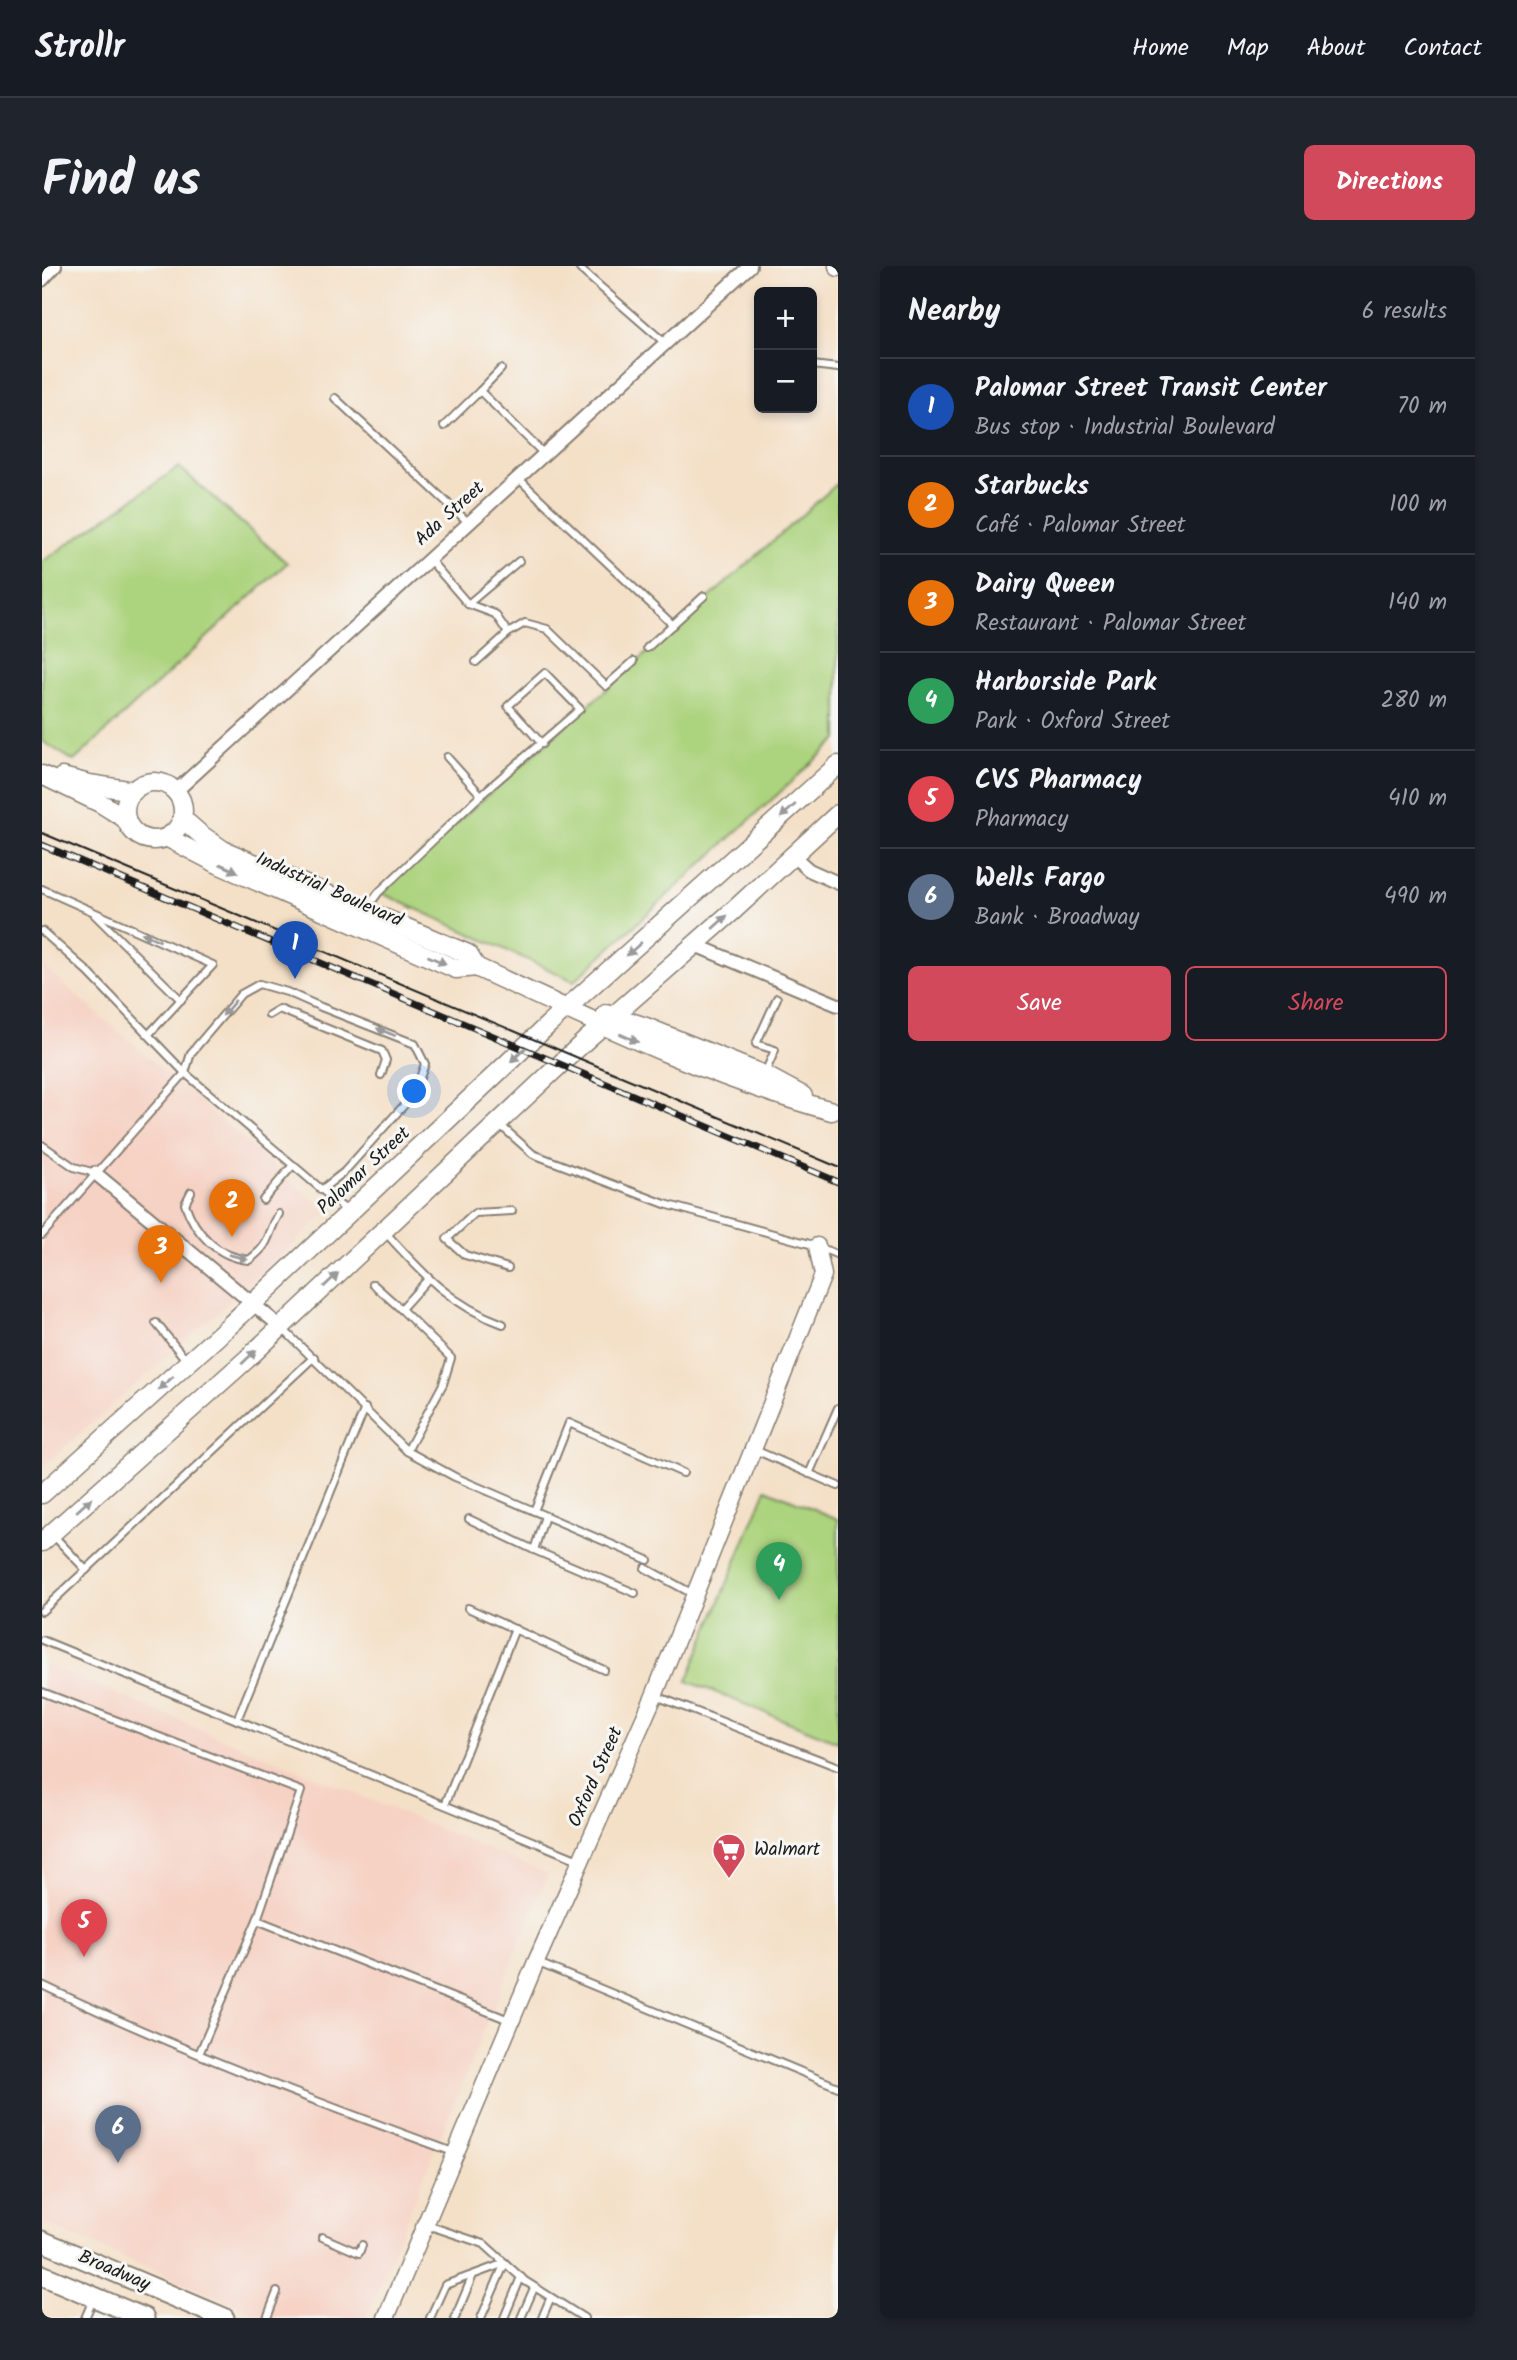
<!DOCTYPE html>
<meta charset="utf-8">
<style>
body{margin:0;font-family:Kalam,sans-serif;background:#20242c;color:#f1f3f6}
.controls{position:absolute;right:21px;top:21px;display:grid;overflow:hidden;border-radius:10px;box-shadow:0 4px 10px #0003}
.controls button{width:63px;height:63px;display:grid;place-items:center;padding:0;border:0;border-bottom:2px solid #363941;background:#171b24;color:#f1f3f6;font:35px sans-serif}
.you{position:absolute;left:373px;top:826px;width:24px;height:24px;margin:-18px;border:5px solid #fff;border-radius:50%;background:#1a73e8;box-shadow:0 0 0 10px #1a73e833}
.badge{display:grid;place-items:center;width:46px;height:46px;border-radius:50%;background:#d1495b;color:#fff;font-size:23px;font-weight:700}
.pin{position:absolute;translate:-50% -58px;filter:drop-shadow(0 2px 4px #0008)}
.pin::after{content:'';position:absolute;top:37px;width:24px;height:21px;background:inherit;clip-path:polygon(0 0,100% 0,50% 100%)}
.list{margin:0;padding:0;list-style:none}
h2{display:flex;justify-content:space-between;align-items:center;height:91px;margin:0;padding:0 28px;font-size:30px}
h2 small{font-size:23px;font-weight:400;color:#9ea1a6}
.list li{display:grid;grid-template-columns:46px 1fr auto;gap:21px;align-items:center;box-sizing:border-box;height:98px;padding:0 28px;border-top:2px solid #363941}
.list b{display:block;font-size:26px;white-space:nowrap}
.list p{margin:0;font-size:23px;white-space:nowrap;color:#9ea1a6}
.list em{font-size:23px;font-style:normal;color:#9ea1a6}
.actions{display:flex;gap:14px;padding:21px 28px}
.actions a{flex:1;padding:16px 0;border:2px solid #d1495b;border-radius:10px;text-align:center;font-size:24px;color:#d1495b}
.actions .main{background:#d1495b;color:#fff}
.map{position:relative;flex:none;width:796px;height:2052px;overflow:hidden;border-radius:10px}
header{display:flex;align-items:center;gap:42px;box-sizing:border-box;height:98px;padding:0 35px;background:#171b24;border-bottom:2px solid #363941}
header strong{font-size:33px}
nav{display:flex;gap:38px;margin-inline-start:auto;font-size:24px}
.intro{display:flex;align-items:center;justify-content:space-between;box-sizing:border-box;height:168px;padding:0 42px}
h1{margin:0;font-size:49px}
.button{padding:18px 32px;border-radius:10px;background:#d1495b;color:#fff;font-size:24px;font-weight:700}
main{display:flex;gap:42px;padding:0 42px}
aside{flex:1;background:#171b24;border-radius:10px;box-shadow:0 4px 10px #0003}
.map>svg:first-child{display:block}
.built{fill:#f6d2c4}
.green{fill:#acd37d;stroke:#64784c;stroke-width:2}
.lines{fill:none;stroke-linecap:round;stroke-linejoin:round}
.service-casing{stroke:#887e72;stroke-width:10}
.minor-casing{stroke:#887e72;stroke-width:16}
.tertiary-casing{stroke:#887e72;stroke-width:19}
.secondary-casing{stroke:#887e72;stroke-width:21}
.primary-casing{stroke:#887e72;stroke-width:23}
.service{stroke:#fff;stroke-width:6}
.minor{stroke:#fff;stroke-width:12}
.tertiary{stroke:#fff;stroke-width:16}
.secondary{stroke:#fff;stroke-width:18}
.primary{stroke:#fff;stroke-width:19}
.tram{stroke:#1c1c1c;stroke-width:2}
.rail-casing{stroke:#1c1c1c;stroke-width:7}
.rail{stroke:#f6f6f2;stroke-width:4.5;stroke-dasharray:13;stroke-linecap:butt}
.oneway{fill:#999}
.labels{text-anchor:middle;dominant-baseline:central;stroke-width:6;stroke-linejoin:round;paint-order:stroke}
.street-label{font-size:19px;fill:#1c1c1c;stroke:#f6f6f2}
.poi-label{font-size:19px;fill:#1c1c1c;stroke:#f6f6f2;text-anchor:start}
</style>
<header>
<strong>Strollr</strong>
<nav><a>Home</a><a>Map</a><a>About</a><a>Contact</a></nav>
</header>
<div class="intro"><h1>Find us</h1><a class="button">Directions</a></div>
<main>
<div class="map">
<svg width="796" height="2052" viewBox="0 0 796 2052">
<rect width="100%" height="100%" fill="#f6f6f2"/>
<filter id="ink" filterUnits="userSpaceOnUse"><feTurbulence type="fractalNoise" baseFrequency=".0143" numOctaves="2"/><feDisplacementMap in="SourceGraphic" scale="14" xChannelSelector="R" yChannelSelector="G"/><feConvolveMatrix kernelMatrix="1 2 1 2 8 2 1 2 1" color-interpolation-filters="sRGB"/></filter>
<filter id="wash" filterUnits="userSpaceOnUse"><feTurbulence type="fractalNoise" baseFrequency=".00686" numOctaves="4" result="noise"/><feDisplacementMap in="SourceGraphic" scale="28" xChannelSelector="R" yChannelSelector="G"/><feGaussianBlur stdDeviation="1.57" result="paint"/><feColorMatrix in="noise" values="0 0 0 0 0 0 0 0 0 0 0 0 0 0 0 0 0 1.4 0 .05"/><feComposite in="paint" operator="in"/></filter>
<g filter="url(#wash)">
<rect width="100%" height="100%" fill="#f4e0c7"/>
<g class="built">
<polygon points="0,699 285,946 251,979 0,1201"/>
<polygon points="0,1397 506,1608 324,2052 226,2052 0,1957"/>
</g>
<g class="green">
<polygon points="137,201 245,297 32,495 0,475 0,296"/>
<polygon points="796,217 796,473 532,715 337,626"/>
<polygon points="724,1223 796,1253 796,1476 645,1415"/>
</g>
</g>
<g filter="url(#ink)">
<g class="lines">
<defs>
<g id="service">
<polyline points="538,3 623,77"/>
<polyline points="770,99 796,102"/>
<polyline points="438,125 459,103"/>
<polyline points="293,132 427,257"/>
<polyline points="402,160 438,125 502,188"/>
<polyline points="476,212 631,359"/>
<polyline points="387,293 426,338 477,295"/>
<polyline points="426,338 453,348 466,367 434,396"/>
<polyline points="466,367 483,357 505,363 564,420 592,395"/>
<polyline points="605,382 662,330"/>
<polyline points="405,491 439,529"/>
<polyline points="0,623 171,699 107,768"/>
<polyline points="325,642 337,626 439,529 538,443 503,407 466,440 500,478"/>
<polyline points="53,649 139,734"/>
<polyline points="0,665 46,706 143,807 306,946"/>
<polyline points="227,749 237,743 340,785 344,794 339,809"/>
<polyline points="723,807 733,784 714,778 735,732"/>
<polyline points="458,859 491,888 623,938 775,980 796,989"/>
<polyline points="0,879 32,901 53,907"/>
<path d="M149,926L143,938C153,967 175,991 207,994C231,976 223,971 237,948"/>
<polyline points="221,934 251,899"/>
<path d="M343,966C380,1007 408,1039 461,1058"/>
<polyline points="0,969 143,807 149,787 199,728 217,718 245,726 279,741 373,778 383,798 372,828 302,906 279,924"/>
<polyline points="466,1002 423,989 405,973 433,947 470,945"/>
<polyline points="331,1018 359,1043 386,1013"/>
<polyline points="114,1057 145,1095"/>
<polyline points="241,1063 365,1185 401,1118 409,1092 359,1043"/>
<polyline points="713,1184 796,1220"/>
<polyline points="365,1185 413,1211 606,1294"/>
<polyline points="767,1208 796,1142"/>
<polyline points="492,1245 527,1157 641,1207"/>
<polyline points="427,1253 492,1284 503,1250"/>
<polyline points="12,1270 44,1304"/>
<polyline points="492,1284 593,1327"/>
<polyline points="603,1302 651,1328"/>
<polyline points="426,1342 562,1404"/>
<polyline points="0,1345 272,1091"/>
<polyline points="0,1374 539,1595"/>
<polyline points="0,1426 259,1525 215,1654 157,1788"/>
<polyline points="614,1430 796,1501"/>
<polyline points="195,1454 323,1142"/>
<polyline points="403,1539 473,1363"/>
<polyline points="215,1654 467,1754"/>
<polyline points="494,1696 796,1821"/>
<path d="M0,1719C134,1783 272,1835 411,1886"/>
<polyline points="385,1959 442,1978 483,2015 542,2052"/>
<polyline points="280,1971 317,1987 320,1979"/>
<polyline points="43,2052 51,2034"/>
<polyline points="225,2052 235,2026"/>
<polyline points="388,2052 403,2019 463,1997"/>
<polyline points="413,2052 431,2009"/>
<polyline points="439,2052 463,1997"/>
<polyline points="462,2052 479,2011"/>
<polyline points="479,2052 492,2022"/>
<polyline points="500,2052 508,2033"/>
</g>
<g id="minor">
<polyline points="0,14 13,0"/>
<polyline points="134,525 708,0"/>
<polyline points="751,590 767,604 796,617"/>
<polyline points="653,679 796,739"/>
<polyline points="53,907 239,1061"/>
</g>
<g id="tertiary">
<polyline points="795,0 796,2"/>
<polyline points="344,2052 494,1696 612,1430 781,1009 775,980"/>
</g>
<g id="secondary">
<polyline points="0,509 60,538 84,553"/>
<polyline points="20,511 47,518 92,525"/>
<circle cx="112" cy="545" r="29"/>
<polyline points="141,553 158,568 181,584 426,688 434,701"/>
<path d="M126,572L178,599L414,703L434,701C551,755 666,811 790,845"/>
<polyline points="564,748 604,761 722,809 761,830"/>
<polyline points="0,1228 188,1059 507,758 796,499"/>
<polyline points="0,1276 205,1093 544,774 692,644 796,548"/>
</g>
<g id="primary">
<polyline points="0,1975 182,2052"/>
<polyline points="0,2009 102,2052"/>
</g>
</defs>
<use href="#service" class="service-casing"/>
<use href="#minor" class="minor-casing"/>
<use href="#tertiary" class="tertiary-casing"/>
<use href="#secondary" class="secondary-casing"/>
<use href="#primary" class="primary-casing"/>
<use href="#service" class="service"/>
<use href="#minor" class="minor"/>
<use href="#tertiary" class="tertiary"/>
<use href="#secondary" class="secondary"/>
<use href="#primary" class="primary"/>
<polyline class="tram" points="0,567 796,901"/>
<defs>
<polyline id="rail" points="0,579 796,916"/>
</defs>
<use href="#rail" class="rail-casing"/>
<use href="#rail" class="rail"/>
</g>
<defs><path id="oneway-solid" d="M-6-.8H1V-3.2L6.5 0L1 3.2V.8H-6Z" transform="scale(1.75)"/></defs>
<g class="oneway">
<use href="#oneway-solid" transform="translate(746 545) rotate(138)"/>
<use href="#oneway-solid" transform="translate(187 602) rotate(24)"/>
<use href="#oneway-solid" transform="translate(678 656) rotate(-42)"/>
<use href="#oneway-solid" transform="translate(109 671) rotate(-156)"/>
<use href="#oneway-solid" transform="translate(592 683) rotate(138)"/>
<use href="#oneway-solid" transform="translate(395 694) rotate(24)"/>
<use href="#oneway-solid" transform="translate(187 742) rotate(130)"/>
<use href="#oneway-solid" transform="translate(344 766) rotate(-158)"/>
<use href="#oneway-solid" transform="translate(587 772) rotate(24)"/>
<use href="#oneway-solid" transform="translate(476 789) rotate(137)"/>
<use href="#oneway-solid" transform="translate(196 991) rotate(15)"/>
<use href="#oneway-solid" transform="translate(289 1014) rotate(-43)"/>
<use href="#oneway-solid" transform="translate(207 1091) rotate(-43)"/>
<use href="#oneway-solid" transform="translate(124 1117) rotate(138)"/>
<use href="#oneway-solid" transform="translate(42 1239) rotate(-42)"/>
</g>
</g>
<defs>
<symbol id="supermarket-pin" viewBox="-11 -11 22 30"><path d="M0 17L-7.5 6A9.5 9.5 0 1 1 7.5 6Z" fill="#d1495b" stroke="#f6f6f2"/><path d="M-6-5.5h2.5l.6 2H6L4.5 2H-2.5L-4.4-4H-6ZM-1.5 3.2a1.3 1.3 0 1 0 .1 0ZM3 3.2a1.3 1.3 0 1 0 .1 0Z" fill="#fff"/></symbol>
</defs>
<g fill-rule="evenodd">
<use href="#supermarket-pin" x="668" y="1565" width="38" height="52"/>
</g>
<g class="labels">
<g class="street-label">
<text transform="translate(408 248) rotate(-42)">Ada Street</text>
<text transform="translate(287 624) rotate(24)">Industrial Boulevard</text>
<text transform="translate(322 905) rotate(-43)">Palomar Street</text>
<text transform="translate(554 1511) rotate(-66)">Oxford Street</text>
<text transform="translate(72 2005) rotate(23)">Broadway</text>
</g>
<g class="poi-label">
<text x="712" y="1584">Walmart</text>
</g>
</g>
</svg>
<div class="controls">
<button>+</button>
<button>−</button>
</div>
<div class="you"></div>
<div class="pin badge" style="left:253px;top:713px;background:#1a4fb4">1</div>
<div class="pin badge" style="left:190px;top:971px;background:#e8710a">2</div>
<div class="pin badge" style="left:119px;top:1017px;background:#e8710a">3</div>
<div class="pin badge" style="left:737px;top:1334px;background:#2e9e5b">4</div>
<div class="pin badge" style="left:42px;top:1691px;background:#e0444e">5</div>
<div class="pin badge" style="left:76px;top:1897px;background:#5c6f8a">6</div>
</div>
<aside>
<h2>Nearby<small>6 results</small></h2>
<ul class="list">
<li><span class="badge" style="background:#1a4fb4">1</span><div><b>Palomar Street Transit Center</b><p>Bus stop · Industrial Boulevard</p></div><em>70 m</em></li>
<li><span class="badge" style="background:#e8710a">2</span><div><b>Starbucks</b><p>Café · Palomar Street</p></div><em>100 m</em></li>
<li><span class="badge" style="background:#e8710a">3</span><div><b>Dairy Queen</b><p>Restaurant · Palomar Street</p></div><em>140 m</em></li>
<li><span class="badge" style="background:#2e9e5b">4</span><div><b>Harborside Park</b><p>Park · Oxford Street</p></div><em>280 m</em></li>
<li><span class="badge" style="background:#e0444e">5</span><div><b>CVS Pharmacy</b><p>Pharmacy</p></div><em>410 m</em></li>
<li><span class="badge" style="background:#5c6f8a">6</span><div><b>Wells Fargo</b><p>Bank · Broadway</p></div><em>490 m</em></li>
</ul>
<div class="actions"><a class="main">Save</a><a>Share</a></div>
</aside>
</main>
